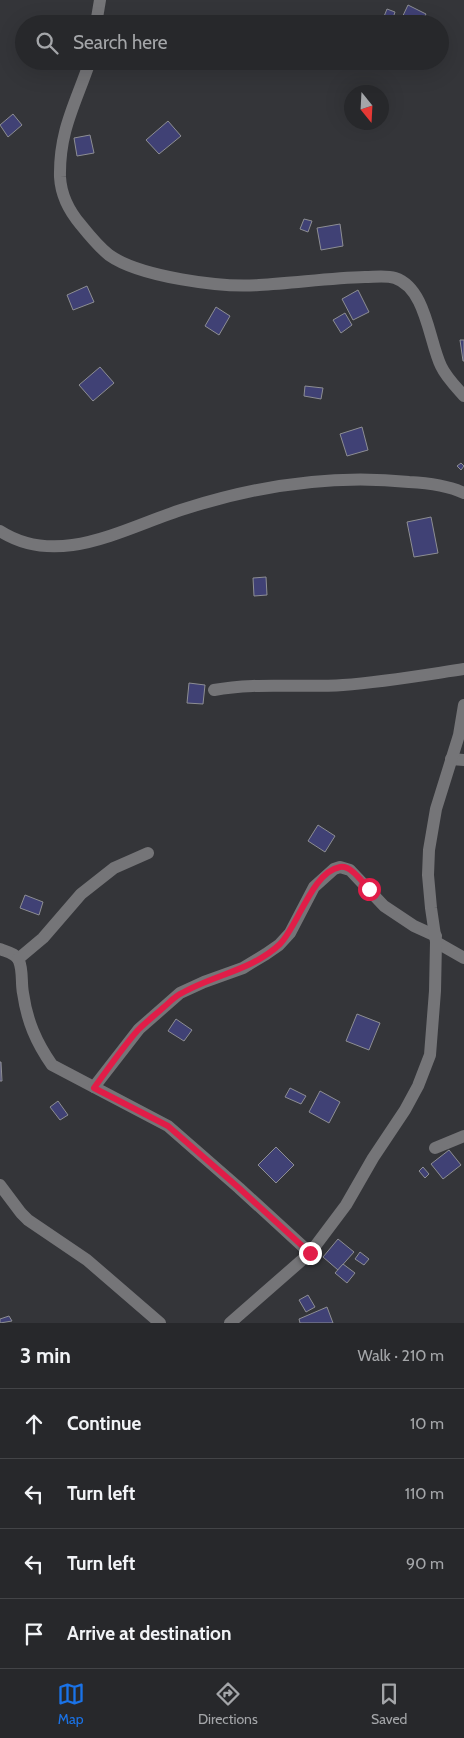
<!DOCTYPE html>
<meta charset="utf-8">
<style>
body{margin:0;font-family:Cabin,sans-serif;background:#2f3033;color:#f1f3f6}
.compass{position:absolute;left:344px;top:85px;width:45px;height:45px;border-radius:50%;background:#27282b;box-shadow:0 5px 20px #0002;rotate:162deg}
.stop{position:absolute;width:15px;height:15px;margin:-11px;border:4px solid #e11d48;border-radius:50%;background:#fff}
.stop.end{background:#e11d48;border-color:#fff;box-shadow:0 1px 5px #0008}
.list{margin:0;padding:0;list-style:none}
h2{display:flex;justify-content:space-between;align-items:center;height:65px;margin:0;padding:0 20px;font-size:21px}
h2 small{font-size:16px;font-weight:400;color:#a4a6a9}
.list li{display:grid;grid-template-columns:32px 1fr auto;gap:15px;align-items:center;box-sizing:border-box;height:70px;padding:0 20px;border-top:1px solid #434447}
.list b{display:block;font-size:19px;white-space:nowrap}
.list em{font-size:16px;font-style:normal;color:#a4a6a9}
.icon{flex:none;width:28px;height:28px;fill:none;stroke:currentColor;stroke-width:2;stroke-linecap:round;stroke-linejoin:round}
.map{position:relative;flex:none;width:464px;height:1323px;overflow:hidden}
.search{position:absolute;background:#27282b;box-shadow:0 5px 20px #0002;left:15px;right:15px;top:15px;height:55px;display:flex;align-items:center;gap:12px;box-sizing:border-box;padding:0 18px;border-radius:28px;color:#a4a6a9;font-size:19px}
.sheet{height:345px;background:#27282b}
nav{display:flex;justify-content:space-around;align-items:center;box-sizing:border-box;height:70px;border-top:1px solid #434447;background:#27282b;font-size:14px;color:#a4a6a9}
nav a{display:grid;justify-items:center;gap:2px}
nav .on{color:#1a73e8}
.map>svg:first-child{display:block}
.building{fill:#404175;stroke:#8d8e93}
.lines{fill:none;stroke-linecap:round;stroke-linejoin:round}
.minor{stroke:#757578;stroke-width:12}
.route{stroke:#e11d48;stroke-width:6}
</style>
<div class="map">
<svg width="464" height="1323" viewBox="0 0 464 1323">
<rect width="100%" height="100%" fill="#343539"/>
<g class="building">
<polygon points="408,5 426,14 421,24 399,24"/>
<polygon points="387,9 395,12 391,24 381,24"/>
<polygon points="13,114 22,125 8,137 0,125"/>
<polygon points="168,121 181,136 159,154 146,140"/>
<polygon points="90,135 94,153 77,156 74,138"/>
<polygon points="304,219 312,221 308,232 300,229"/>
<polygon points="340,224 343,246 321,250 317,228"/>
<polygon points="87,286 94,302 73,310 67,295"/>
<polygon points="358,290 369,312 353,320 342,299"/>
<polygon points="216,307 230,316 219,335 205,326"/>
<polygon points="345,313 352,325 341,333 333,320"/>
<polygon points="460,340 464,340 464,361 463,361"/>
<polygon points="100,367 114,383 93,401 79,385"/>
<polygon points="305,386 323,388 321,399 304,396"/>
<polygon points="362,427 368,450 347,456 340,434"/>
<polygon points="461,463 464,466 461,470 457,466"/>
<polygon points="431,517 438,553 414,557 407,522"/>
<polygon points="266,577 267,595 254,596 253,578"/>
<polygon points="189,683 205,685 203,704 187,703"/>
<polygon points="318,825 335,836 325,852 308,841"/>
<polygon points="25,895 43,902 39,915 20,908"/>
<polygon points="357,1014 380,1023 369,1050 346,1041"/>
<polygon points="176,1019 192,1030 184,1041 168,1031"/>
<polygon points="0,1062 1,1062 2,1081 0,1081"/>
<polygon points="290,1088 306,1096 301,1104 285,1097"/>
<polygon points="320,1091 340,1102 329,1123 309,1112"/>
<polygon points="58,1101 68,1115 60,1120 50,1107"/>
<polygon points="276,1147 294,1165 276,1183 258,1165"/>
<polygon points="449,1150 461,1165 443,1179 431,1164"/>
<polygon points="423,1167 429,1174 425,1178 419,1171"/>
<polygon points="338,1239 354,1252 338,1270 323,1257"/>
<polygon points="360,1252 369,1259 364,1265 355,1259"/>
<polygon points="343,1264 355,1273 347,1283 335,1273"/>
<polygon points="308,1295 315,1307 306,1312 299,1300"/>
<polygon points="327,1307 333,1323 300,1323 299,1319"/>
<polygon points="9,1316 12,1321 0,1323 0,1319"/>
</g>
<g class="lines">
<g class="minor">
<polyline points="96,24 100,0"/>
<path d="M90,61C76,103 59,130 60,177C61,195 69,211 81,225C89,235 99,247 109,255C140,277 222,288 259,285C295,283 330,278 365,277C374,277 386,275 395,278C426,288 429,341 441,366C446,377 456,387 464,396"/>
<path d="M0,531C59,569 126,527 184,509C256,486 334,474 409,482C428,483 447,485 464,493"/>
<path d="M214,690C256,682 300,688 343,685C384,682 424,675 464,669"/>
<polyline points="451,759 464,760"/>
<polyline points="436,942 464,958"/>
<path d="M0,949C7,952 16,953 19,961C23,970 21,983 23,993C27,1021 36,1042 52,1065L168,1126L239,1188L310,1253"/>
<polyline points="18,959 43,938 81,894 114,868 148,853"/>
<polyline points="94,1087 139,1029 180,993 204,982 243,968 266,954 279,945 290,933 314,887 334,869 340,867 350,870 384,906 414,926 436,936"/>
<polyline points="435,1148 464,1136"/>
<polyline points="0,1185 21,1213 28,1220 87,1260 160,1323"/>
<polyline points="230,1323 310,1253 346,1205 373,1158 405,1110 418,1086 430,1055 435,991 436,942 431,908 428,875 429,850 436,809 459,735 464,705"/>
</g>
</g>
<g class="lines">
<path class="route" d="M310,1253L239,1188L168,1126L94,1088C108,1069 122,1048 138,1030C146,1022 155,1015 164,1007C170,1002 175,996 182,993C213,975 253,970 280,944C298,926 312,872 340,867C351,865 362,882 369,889"/>
</g>
</svg>
<svg class="compass" viewBox="-18 -18 36 36"><path d="M0-13l5 13h-10z" fill="#e53935"/><path d="M0 13l5-13h-10z" fill="#a4a6a9"/></svg>
<div class="stop" style="left:369px;top:889px"></div>
<div class="stop end" style="left:310px;top:1253px"></div>
<div class="search"><svg class="icon" aria-label="search" viewBox="0 0 24 24"><circle cx="10" cy="10" r="6"/><path d="M15 15l6 6"/></svg>Search here</div>
</div>
<section class="sheet">
<h2>3 min<small>Walk · 210 m</small></h2>
<ul class="list">
<li><svg class="icon" aria-label="ahead" viewBox="0 0 24 24"><path d="M12 20V5M6 11l6-6 6 6"/></svg><div><b>Continue</b></div><em>10 m</em></li>
<li><svg class="icon" aria-label="left" viewBox="0 0 24 24"><path d="M17 20v-9H6M10 6l-5 5 5 5"/></svg><div><b>Turn left</b></div><em>110 m</em></li>
<li><svg class="icon" aria-label="left" viewBox="0 0 24 24"><path d="M17 20v-9H6M10 6l-5 5 5 5"/></svg><div><b>Turn left</b></div><em>90 m</em></li>
<li><svg class="icon" aria-label="arrive" viewBox="0 0 24 24"><path d="M6 21V4h12l-3 4 3 4H6"/></svg><div><b>Arrive at destination</b></div></li>
</ul>
</section>
<nav>
<a class="on"><svg class="icon" aria-label="map" viewBox="0 0 24 24"><path d="M3 6l6-2 6 2 6-2v14l-6 2-6-2-6 2zM9 4v14M15 6v14"/></svg>Map</a>
<a><svg class="icon" aria-label="directions" viewBox="0 0 24 24"><path d="M12 3l9 9-9 9-9-9zM9 14v-3h6M13 9l2 2-2 2"/></svg>Directions</a>
<a><svg class="icon" aria-label="saved" viewBox="0 0 24 24"><path d="M7 4h10v16l-5-4-5 4z"/></svg>Saved</a>
</nav>
